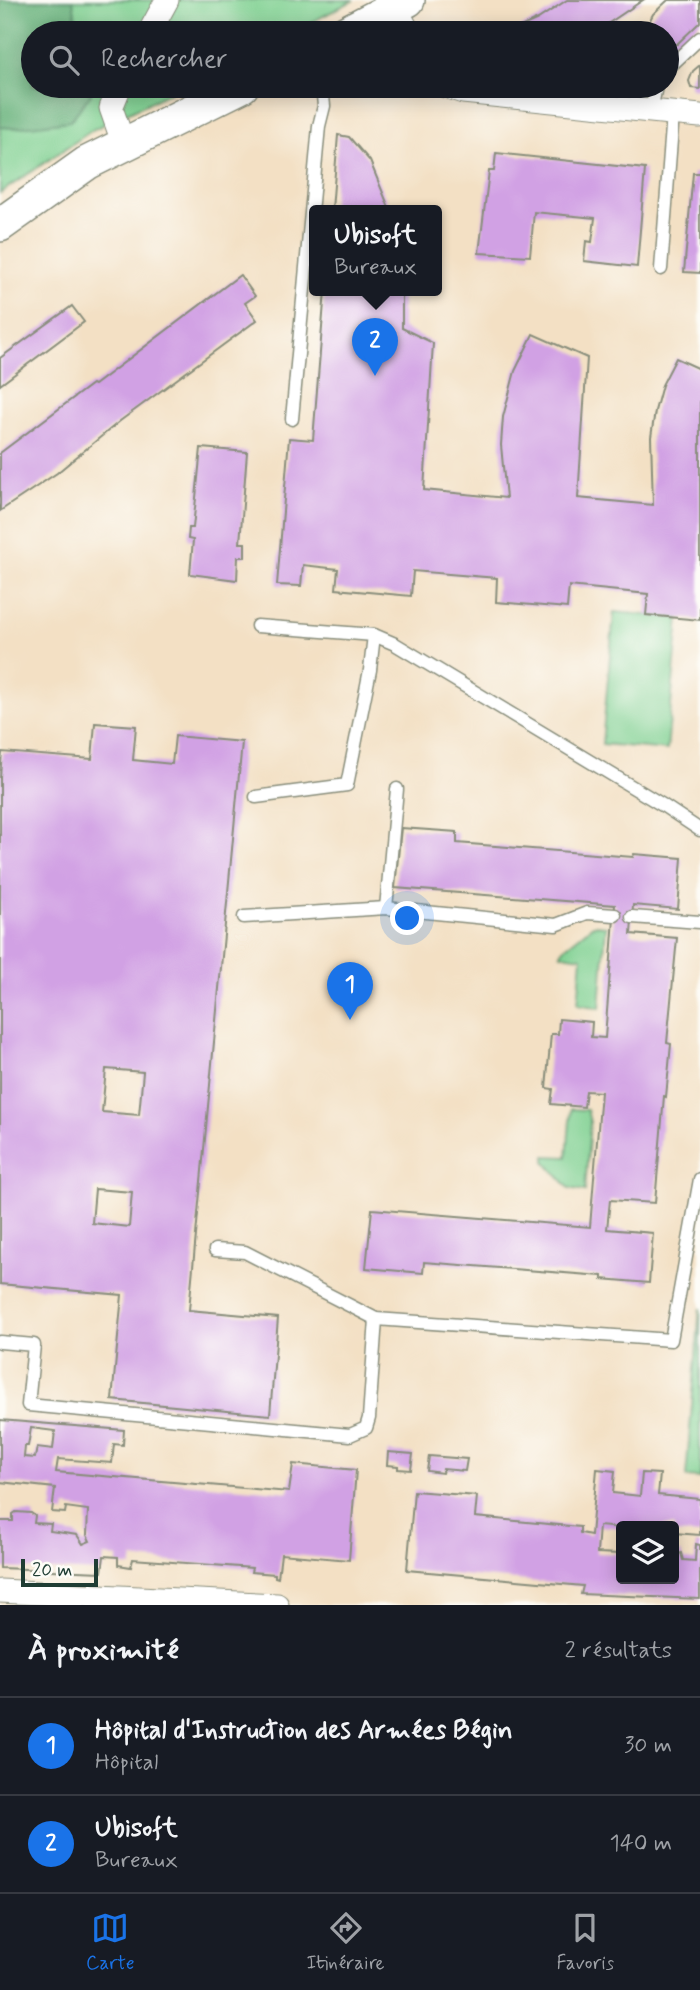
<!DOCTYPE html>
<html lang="fr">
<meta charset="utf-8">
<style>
body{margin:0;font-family:Mynerve,sans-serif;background:#20242c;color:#f1f3f6}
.controls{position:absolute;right:21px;bottom:21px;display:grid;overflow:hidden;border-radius:7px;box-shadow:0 4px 18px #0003}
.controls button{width:63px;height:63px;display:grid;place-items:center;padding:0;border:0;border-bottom:2px solid #363941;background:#171b24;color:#f1f3f6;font:35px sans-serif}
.scale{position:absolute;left:21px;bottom:18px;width:77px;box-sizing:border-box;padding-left:7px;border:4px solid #1f3d34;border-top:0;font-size:19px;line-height:24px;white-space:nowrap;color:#1f3d34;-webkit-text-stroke:5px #fdfcf7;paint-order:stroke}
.you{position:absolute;left:408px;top:919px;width:24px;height:24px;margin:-18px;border:5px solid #fff;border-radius:50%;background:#1a73e8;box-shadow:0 0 0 10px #1a73e833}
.badge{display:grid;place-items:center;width:46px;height:46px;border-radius:50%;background:#1a73e8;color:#fff;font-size:23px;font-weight:700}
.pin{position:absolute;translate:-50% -58px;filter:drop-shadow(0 2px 4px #0008)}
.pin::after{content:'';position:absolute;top:37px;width:24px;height:21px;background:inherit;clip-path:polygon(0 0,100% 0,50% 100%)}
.popup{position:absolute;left:309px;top:205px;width:133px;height:91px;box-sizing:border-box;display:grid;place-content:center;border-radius:7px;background:#171b24;filter:drop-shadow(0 2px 5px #0005);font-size:23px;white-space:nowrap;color:#9ea1a6}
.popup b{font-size:26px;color:#f1f3f6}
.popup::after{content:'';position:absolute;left:50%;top:100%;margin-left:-14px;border:14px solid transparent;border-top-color:#171b24}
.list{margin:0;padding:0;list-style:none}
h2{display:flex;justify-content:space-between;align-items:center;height:91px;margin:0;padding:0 28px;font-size:30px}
h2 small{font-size:23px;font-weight:400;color:#9ea1a6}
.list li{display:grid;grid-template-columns:46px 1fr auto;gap:21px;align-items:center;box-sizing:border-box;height:98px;padding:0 28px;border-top:2px solid #363941}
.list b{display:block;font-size:26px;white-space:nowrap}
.list p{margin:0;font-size:23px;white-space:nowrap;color:#9ea1a6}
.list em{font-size:23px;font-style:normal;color:#9ea1a6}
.icon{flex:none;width:38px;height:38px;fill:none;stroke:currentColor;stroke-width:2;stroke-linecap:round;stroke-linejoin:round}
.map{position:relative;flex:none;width:700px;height:1605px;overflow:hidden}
.search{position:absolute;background:#171b24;box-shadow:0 4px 18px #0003;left:21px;right:21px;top:21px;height:77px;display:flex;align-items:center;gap:18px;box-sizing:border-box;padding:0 24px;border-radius:38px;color:#9ea1a6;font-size:26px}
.sheet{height:287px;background:#171b24}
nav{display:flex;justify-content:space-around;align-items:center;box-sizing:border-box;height:98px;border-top:2px solid #363941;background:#171b24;font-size:19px;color:#9ea1a6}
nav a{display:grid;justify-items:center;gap:4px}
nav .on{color:#1a73e8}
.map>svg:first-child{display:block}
.green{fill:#7fd091;stroke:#4f8662;stroke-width:2}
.forest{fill:#67b27b;stroke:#437858;stroke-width:2}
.building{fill:#d1a1e4;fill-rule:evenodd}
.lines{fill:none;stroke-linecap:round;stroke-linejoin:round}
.lane-casing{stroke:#898e7c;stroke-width:15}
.street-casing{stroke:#898e7c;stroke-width:25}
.secondary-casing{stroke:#898e7c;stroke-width:36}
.lane{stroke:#fff;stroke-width:12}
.street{stroke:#fff;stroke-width:23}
.secondary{stroke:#fff;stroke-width:33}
</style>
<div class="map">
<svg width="700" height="1605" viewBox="0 0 700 1605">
<rect width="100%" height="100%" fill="#fdfcf7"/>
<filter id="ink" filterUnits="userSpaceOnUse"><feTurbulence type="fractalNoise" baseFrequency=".0143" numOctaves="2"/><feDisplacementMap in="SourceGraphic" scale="14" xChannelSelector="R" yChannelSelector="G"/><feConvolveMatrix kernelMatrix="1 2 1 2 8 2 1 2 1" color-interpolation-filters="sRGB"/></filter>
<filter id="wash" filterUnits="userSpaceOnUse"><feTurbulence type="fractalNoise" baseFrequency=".00686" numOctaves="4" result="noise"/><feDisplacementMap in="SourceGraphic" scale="28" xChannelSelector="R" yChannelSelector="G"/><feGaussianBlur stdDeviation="1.57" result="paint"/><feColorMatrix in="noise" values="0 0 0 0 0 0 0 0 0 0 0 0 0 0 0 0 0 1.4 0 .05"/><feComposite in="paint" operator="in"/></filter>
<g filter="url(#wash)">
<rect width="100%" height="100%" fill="#f3e0c4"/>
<g class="green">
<polygon points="0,0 354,0 291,33 33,33 33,86 183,86 94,129 0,193"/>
<polygon points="614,612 679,618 667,750 602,744"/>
<polygon points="593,925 606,926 600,1008 578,1004 582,957 561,954 563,949"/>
<polygon points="571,1109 587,1110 590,1122 585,1191 569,1188 545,1161 545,1156 567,1157"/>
<polygon points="700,1308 700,1478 686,1477"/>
</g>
<polygon class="forest" points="0,0 73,0 78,33 33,33 33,86 89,86 91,94 70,121 13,128 0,127"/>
<g id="blocks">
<g class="building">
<polygon points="567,0 643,0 594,33 507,33 538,19"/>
<polygon points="668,0 700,0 700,22 677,44 667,46 667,33 650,33 649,22 653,14"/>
<polygon points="700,65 700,89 691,88 689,81 693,71"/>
<polygon points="338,135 349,137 370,161 390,210 332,210"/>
<polygon points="496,153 645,169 637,267 584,261 586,241 592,242 595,218 534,212 530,256 479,253 489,171 494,171"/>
<polygon points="693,173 700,173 700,273 684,272"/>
<polygon points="240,275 255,296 245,303 257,320 120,421 57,473 0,511 0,453 92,384 94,385"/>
<polygon points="325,290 402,290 402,328 433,343 424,490 506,498 501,445 503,417 515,371 533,334 587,358 578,498 653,505 651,437 655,411 662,385 676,358 700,369 700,620 646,615 648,594 569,586 567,608 496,602 497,578 413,571 411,596 336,589 338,569 303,565 301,586 277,585 289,438 313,440"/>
<polygon points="72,306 84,322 0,385 0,358"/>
<polygon points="201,448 247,452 240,543 245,543 245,557 238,557 237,580 190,574 193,540 188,539 189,528 193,528"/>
<path d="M95,723L136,726L133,760L172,764L175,736L242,742L189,1310L278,1318L270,1415L112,1400L122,1295L0,1284V777L2,752L92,759ZM106,1069L143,1072L139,1115L102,1112ZM95,1189L132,1192L129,1227L92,1223Z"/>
<polygon points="401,828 457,832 457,843 633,857 634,854 682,858 678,909 633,905 631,934 677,938 667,1043 671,1044 666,1097 664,1096 655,1203 610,1200 607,1229 653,1233 649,1283 602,1279 602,1276 424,1262 423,1273 366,1268 372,1209 590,1227 601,1092 586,1091 584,1107 551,1104 553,1089 546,1088 551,1034 558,1034 559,1019 592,1022 591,1037 605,1038 615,905 395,888"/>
<path d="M0,1420L124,1430L123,1445L114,1444L112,1463L58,1459L56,1472L289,1492L293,1464L356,1470L349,1560L281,1554L278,1578L275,1577V1574L251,1572L252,1568L133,1559L131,1567L118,1565V1557L104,1556L102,1572L0,1568V1521H13V1514L16,1512L31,1513L35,1516L34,1523L51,1524L50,1531L77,1535L83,1544L90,1541L87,1535L88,1510L66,1507L65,1513L52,1512L55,1488L0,1482ZM31,1428L55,1431L53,1449L37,1447L35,1458L24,1457L25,1446H28Z"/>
<polygon points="388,1452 413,1454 411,1470 398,1469 398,1466 387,1465"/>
<polygon points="429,1456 467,1459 465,1471 443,1469 442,1473 427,1471"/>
<polygon points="597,1469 615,1471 613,1493 640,1496 642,1473 660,1474 658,1495 700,1499 700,1535 674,1533 674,1526 621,1526 621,1528 599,1526 597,1553 621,1554 621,1579 674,1579 675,1555 681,1553 683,1560 695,1561 696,1544 700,1545 700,1599 581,1594 583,1586 407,1570 414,1491 477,1496 475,1517 580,1527 580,1533 591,1535"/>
</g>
</g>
</g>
<g filter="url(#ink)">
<use href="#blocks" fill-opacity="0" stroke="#898e7c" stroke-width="2"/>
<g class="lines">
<defs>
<g id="lane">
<polyline points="667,69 700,38"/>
<polyline points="651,111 656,86"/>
<polyline points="661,269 673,114"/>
<polyline points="292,419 319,126 324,106 322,86"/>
<polyline points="257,626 374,635 395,644 664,806 700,830"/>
<polyline points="256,797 347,785 370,670 374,635"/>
<polyline points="386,908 397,789"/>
<polyline points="244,917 386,908 556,925 587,913 615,915"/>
<polyline points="632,917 700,922"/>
<polyline points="215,1250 245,1252 376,1319 671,1340 700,1179"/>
<polyline points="0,1342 34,1345 28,1405 350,1435 366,1428 369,1418 376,1319"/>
</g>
<g id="street">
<polyline points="395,7 409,33"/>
<polyline points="149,33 167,0"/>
<polyline points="120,86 111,108 124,145"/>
<polyline points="445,86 463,92 700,116"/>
<polyline points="0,1591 277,1605"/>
</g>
<g id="secondary">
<polyline points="345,33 408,0"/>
<polyline points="0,225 87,163 242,86"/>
</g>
</defs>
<use href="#lane" class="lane-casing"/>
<use href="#street" class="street-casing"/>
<use href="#secondary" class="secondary-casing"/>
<use href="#lane" class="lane"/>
<use href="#street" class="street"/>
<use href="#secondary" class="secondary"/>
</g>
</g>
</svg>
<div class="controls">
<button><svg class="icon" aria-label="layers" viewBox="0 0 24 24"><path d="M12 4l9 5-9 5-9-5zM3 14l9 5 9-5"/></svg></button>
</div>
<div class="scale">20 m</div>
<div class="you"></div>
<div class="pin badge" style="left:350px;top:1020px">1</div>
<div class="pin badge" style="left:375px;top:376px">2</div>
<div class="popup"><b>Ubisoft</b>Bureaux</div>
<div class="search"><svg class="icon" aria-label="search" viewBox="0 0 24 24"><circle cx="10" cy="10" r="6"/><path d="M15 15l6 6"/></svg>Rechercher</div>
</div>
<section class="sheet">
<h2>À proximité<small>2 résultats</small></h2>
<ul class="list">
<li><span class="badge">1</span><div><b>Hôpital d'Instruction des Armées Bégin</b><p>Hôpital</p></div><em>30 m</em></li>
<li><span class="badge">2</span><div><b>Ubisoft</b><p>Bureaux</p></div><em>140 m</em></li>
</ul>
</section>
<nav>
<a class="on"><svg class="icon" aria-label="map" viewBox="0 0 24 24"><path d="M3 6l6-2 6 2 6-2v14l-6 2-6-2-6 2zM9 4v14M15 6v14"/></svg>Carte</a>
<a><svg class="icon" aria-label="directions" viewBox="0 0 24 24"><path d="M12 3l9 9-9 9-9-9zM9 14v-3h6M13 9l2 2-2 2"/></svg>Itinéraire</a>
<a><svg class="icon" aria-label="saved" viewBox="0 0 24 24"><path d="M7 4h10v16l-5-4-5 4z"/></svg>Favoris</a>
</nav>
